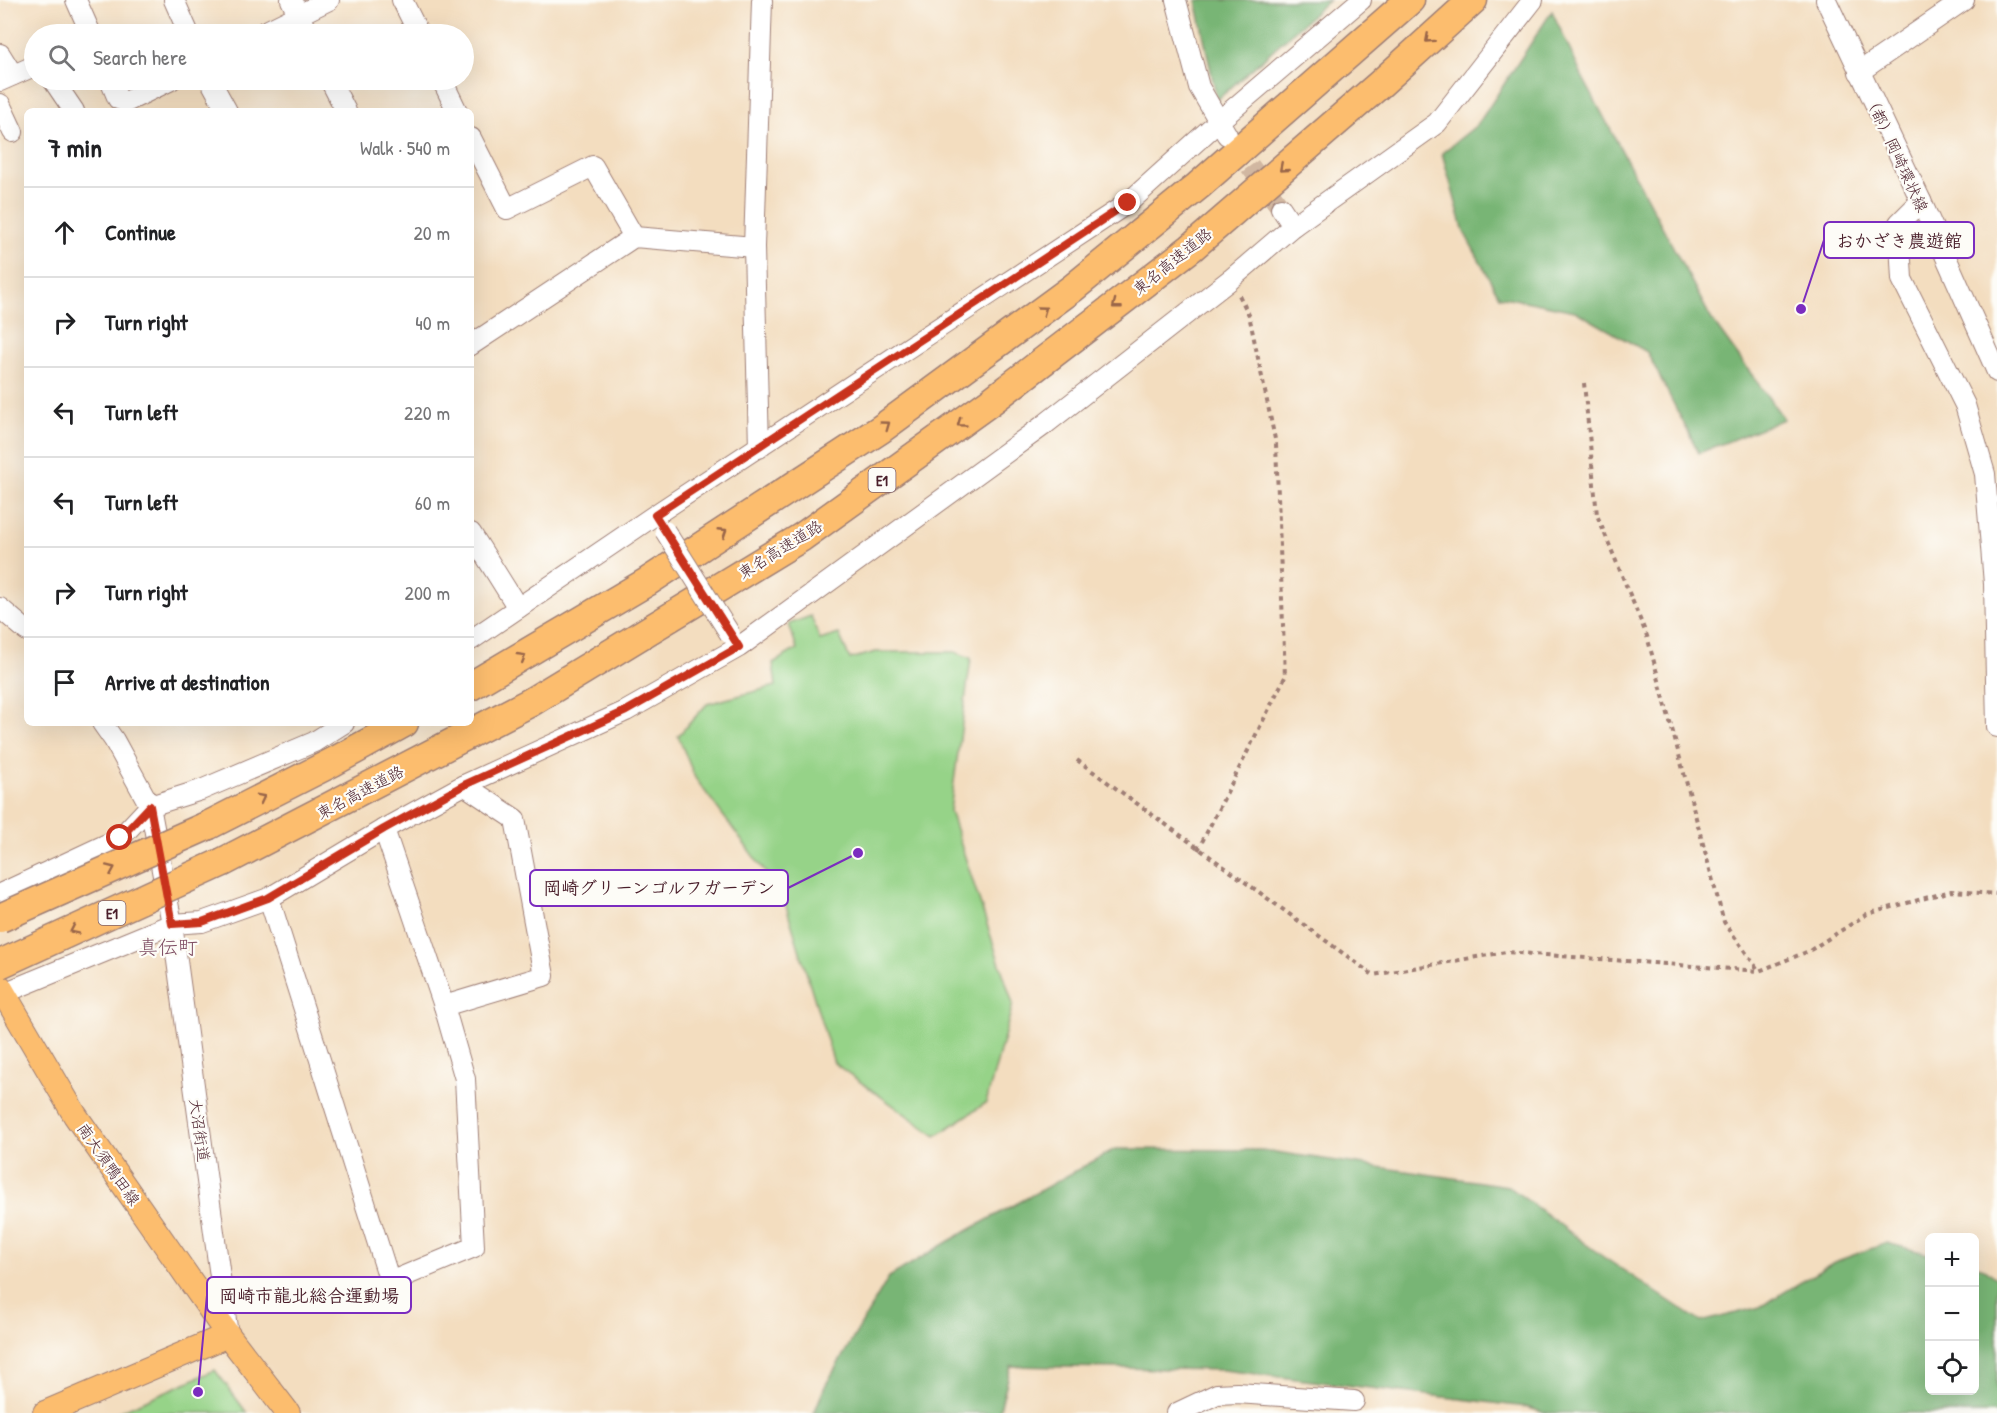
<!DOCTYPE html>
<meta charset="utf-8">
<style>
body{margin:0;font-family:"Patrick Hand","Klee One",sans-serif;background:#f6f6f6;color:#202124}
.controls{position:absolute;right:18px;bottom:18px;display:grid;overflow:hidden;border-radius:9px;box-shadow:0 6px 24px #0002}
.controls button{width:54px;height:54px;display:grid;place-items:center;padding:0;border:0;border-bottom:2px solid #e0e0e0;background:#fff;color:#202124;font:30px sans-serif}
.stop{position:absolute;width:18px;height:18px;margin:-14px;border:4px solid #c8321e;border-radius:50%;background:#fff}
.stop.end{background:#c8321e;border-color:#fff;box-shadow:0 2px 6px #0008}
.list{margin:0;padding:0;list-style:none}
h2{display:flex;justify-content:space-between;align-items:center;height:78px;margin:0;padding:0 24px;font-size:26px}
h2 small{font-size:20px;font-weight:400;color:#757577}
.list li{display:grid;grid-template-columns:39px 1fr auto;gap:18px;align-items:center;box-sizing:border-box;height:90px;padding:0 24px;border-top:2px solid #e0e0e0}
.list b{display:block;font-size:22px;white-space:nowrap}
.list em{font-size:20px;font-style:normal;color:#757577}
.icon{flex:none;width:33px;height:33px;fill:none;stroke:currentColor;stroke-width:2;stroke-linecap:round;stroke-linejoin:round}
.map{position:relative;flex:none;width:1997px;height:1413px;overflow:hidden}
.search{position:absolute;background:#fff;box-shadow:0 6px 24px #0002;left:24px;top:24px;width:450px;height:66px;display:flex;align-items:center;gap:15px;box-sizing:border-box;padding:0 21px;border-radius:33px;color:#757577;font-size:22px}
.panel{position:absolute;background:#fff;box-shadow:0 6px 24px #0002;left:24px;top:108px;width:450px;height:618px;border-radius:9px}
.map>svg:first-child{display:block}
.green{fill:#96d388;stroke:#70795a;stroke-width:1.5}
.forest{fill:#78b574;stroke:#616a50;stroke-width:1.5}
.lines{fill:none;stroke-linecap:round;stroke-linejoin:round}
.minor-tunnel{stroke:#d1b7a1;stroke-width:20;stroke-dasharray:20 10;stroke-linecap:butt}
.minor-casing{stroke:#9e7e75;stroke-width:22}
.major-casing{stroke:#9e7e75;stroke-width:26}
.highway-casing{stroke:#9e7e75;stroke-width:31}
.path{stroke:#9e7e75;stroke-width:4;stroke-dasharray:4.5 4.5;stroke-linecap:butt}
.minor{stroke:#fff;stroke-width:20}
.major{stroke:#fcbd6e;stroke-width:24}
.highway{stroke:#fcbd6e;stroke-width:28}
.minor-bridge-casing{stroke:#9e7e75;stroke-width:22;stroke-linecap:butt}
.highway-bridge-casing{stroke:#9e7e75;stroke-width:31;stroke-linecap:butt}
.minor-bridge{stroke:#fff;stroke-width:20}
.highway-bridge{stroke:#fcbd6e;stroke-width:28}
.oneway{stroke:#9a6649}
.route{stroke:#c8321e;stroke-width:8}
.labels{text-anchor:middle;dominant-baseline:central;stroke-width:4.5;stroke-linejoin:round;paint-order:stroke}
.shield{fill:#fdfcf7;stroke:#806168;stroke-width:1.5}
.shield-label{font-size:15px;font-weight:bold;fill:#4a1f2b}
.street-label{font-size:16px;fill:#4a1f2b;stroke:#fdfcf7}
.quarter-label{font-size:20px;fill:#7f4e64;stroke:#fdfcf7}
.leader{fill:none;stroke:#7b2cbf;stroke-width:2}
.callout-dot{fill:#7b2cbf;stroke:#fdfcf7;stroke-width:2}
.callout{fill:#fdfcf7;stroke:#7b2cbf;stroke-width:2}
.callout-label{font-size:18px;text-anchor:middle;font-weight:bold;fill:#4a1f2b}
</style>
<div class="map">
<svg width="1997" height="1413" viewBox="0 0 1997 1413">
<rect width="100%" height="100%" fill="#fdfcf7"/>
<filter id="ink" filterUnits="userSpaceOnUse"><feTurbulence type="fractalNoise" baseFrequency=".0167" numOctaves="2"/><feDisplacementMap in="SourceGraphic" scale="12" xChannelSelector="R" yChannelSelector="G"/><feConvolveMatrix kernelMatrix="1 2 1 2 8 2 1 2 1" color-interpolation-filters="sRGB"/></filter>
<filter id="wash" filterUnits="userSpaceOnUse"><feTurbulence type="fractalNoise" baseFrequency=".008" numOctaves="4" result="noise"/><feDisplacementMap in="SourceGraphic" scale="24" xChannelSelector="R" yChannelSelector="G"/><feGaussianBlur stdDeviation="1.35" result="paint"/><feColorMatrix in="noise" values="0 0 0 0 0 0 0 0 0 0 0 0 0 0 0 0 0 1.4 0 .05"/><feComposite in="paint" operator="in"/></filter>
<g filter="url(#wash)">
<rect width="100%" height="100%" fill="#f3ddbf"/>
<g class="green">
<polygon points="811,616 820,640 839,634 850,659 876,652 955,652 971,658 950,811 1013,1004 986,1103 936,1136 834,1063 783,896 695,778 678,736 707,704 776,686 773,663 797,649 789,624"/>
<polygon points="215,1370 247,1413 116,1413"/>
</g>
<g class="forest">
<polygon points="1196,0 1329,0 1217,100"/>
<polygon points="1552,11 1582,76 1712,320 1784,419 1699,453 1647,352 1575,311 1499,296 1464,232 1442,153 1478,124"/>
<polygon points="1115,1149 1262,1150 1508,1186 1602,1256 1701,1322 1760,1307 1834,1262 1887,1243 1929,1254 1930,1390 1974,1390 1975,1265 1984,1268 1997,1279 1997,1413 1545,1413 1526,1407 1223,1370 1011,1366 999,1413 814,1413 825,1386 889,1277 949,1241"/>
</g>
</g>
<g filter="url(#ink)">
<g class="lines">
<polyline class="minor-tunnel" points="1232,142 1281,208"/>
<defs>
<g id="minor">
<polyline points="76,0 91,34"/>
<polyline points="174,0 189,34"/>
<polyline points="291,0 308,34"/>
<polyline points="402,0 419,34"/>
<polyline points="1176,0 1199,87 1227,135"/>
<polyline points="1826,0 1921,201 1997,372"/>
<polyline points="260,34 329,0"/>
<polyline points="0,54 13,75"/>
<polyline points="1859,72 1964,0"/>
<polyline points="53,80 74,111"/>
<polyline points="110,80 118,99 126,102 171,80"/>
<polyline points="210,80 227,111"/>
<polyline points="330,80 346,111"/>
<polyline points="442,80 457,111"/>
<polyline points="0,81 34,66"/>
<polyline points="0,104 13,132"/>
<polyline points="471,138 507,209 593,166 634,237"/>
<polyline points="1921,201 1899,223 1902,279 1965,405 1985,474 1994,584 1997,727"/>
<polyline points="1281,208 1293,226"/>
<polyline points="471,345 634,237 754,247"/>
<polyline points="759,448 754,247 762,0"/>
<polyline points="471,533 518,608"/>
<polyline points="0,608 27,631"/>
<polyline points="471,640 655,515 1128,203 1219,121 1361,0"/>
<polyline points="102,723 114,740 150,806 172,924 228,1335"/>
<polyline points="0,894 120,838 150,806 201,790 314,742 344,723"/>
<polyline points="269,898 390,1282 474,1247 465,1079 444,1006 384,829"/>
<polyline points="0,997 4,993 172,924 202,922 269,898 384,829 464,785 626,711 739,647 1044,425 1231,279 1293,226 1437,123 1533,0"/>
<polyline points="444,1006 544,976 515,819 464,785"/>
<polyline points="1177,1413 1217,1394 1237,1393 1354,1401"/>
</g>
<g id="major">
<polyline points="0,987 75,1115 228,1335 288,1413"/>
<polyline points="45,1413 228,1335"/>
</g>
<g id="highway">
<polyline points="471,686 647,582 881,429 1073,288 1198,186 1410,0"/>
<polyline points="209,825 333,762 404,723"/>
<polyline points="223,862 531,702 802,537 990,402 1191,248 1379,85 1473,0"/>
</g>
</defs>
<use href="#minor" class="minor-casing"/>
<use href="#major" class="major-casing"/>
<use href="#highway" class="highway-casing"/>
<g class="path">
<polyline points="1584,383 1597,515 1647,636 1724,922 1759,971"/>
<polyline points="1077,760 1373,975 1506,952 1759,971 1809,951 1867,914 1951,891 1997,894"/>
<polyline points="1198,850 1285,677 1276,444 1249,315 1239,295"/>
</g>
<use href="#minor" class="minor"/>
<use href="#major" class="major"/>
<use href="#highway" class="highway"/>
<defs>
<polyline id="minor-bridge" points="665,531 730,634"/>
<g id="highway-bridge">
<polyline points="0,918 209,825"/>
<polyline points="0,964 223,862"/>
</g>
</defs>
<use href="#minor-bridge" class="minor-bridge-casing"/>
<use href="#highway-bridge" class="highway-bridge-casing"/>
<use href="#minor-bridge" class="minor-bridge"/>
<use href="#highway-bridge" class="highway-bridge"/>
</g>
<defs><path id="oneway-chevron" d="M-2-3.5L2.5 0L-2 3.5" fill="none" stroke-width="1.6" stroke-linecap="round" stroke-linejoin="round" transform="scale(1.5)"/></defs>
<g class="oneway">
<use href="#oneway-chevron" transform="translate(1429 39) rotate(138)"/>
<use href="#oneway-chevron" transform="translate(1283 168) rotate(139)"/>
<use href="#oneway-chevron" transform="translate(1116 305) rotate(142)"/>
<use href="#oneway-chevron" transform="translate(1043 310) rotate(-36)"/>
<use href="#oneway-chevron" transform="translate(961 423) rotate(144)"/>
<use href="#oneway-chevron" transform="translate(886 425) rotate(-36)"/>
<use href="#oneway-chevron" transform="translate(723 532) rotate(-33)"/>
<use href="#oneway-chevron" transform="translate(522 657) rotate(-31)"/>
<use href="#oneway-chevron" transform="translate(261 798) rotate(-27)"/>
<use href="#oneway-chevron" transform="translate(111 869) rotate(-24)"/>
<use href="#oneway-chevron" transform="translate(74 930) rotate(155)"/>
</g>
</g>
<g class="lines" filter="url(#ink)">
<polyline class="route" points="120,838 150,806 172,924 202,922 268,898 384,829 464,785 626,711 739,647 655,515 1128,203"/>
</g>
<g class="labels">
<g class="shield">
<rect x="868.5" y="468" width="27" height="24" rx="4.5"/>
<rect x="98.5" y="901" width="27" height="24" rx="4.5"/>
</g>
<g class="shield-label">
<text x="882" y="480">E1</text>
<text x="112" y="913">E1</text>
</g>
<g class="street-label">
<text transform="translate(1897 153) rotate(65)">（都）岡崎環状線</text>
<text transform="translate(1172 261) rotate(-39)">東名高速道路</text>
<text transform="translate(780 549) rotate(-32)">東名高速道路</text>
<text transform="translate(360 792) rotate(-28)">東名高速道路</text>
<text transform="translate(200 1130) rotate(82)">大沼街道</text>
<text transform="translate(109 1164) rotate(55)">南大須鴨田線</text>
</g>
<g class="quarter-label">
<text x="168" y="946">真伝町</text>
</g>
</g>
<path class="leader" d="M1801 309L1824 240M858 853L788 888M198 1392L207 1295"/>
<g class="callout-dot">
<circle cx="1801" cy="309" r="6"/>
<circle cx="858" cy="853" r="6"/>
<circle cx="198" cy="1392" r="6"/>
</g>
<g class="callout">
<rect x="1824" y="222" width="150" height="36" rx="6"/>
<rect x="530" y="870" width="258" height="36" rx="6"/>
<rect x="207" y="1277" width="204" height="36" rx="6"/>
</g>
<g class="callout-label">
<text x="1899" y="247">おかざき農遊館</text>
<text x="659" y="894">岡崎グリーンゴルフガーデン</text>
<text x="309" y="1302">岡崎市龍北総合運動場</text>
</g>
</svg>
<div class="controls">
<button>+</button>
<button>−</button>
<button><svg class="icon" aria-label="locate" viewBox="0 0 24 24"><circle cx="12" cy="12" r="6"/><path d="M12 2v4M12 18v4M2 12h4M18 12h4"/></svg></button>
</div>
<div class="stop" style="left:120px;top:838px"></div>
<div class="stop end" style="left:1128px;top:203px"></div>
<div class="search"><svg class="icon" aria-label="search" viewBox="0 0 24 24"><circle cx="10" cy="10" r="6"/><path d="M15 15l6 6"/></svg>Search here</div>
<section class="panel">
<h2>7 min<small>Walk · 540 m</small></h2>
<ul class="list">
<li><svg class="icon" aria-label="ahead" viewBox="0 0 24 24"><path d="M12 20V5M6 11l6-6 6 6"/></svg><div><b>Continue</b></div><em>20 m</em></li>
<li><svg class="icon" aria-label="right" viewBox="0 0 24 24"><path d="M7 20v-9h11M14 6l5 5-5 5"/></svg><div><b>Turn right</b></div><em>40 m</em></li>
<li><svg class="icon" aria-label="left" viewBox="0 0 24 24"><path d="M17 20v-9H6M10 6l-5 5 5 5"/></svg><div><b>Turn left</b></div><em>220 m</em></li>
<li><svg class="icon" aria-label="left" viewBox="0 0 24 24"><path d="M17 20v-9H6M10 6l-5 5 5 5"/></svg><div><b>Turn left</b></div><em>60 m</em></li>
<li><svg class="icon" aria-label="right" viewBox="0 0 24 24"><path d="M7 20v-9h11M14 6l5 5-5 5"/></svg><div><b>Turn right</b></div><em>200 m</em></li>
<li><svg class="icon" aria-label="arrive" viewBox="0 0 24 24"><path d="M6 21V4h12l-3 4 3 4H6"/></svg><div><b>Arrive at destination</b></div></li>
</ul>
</section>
</div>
